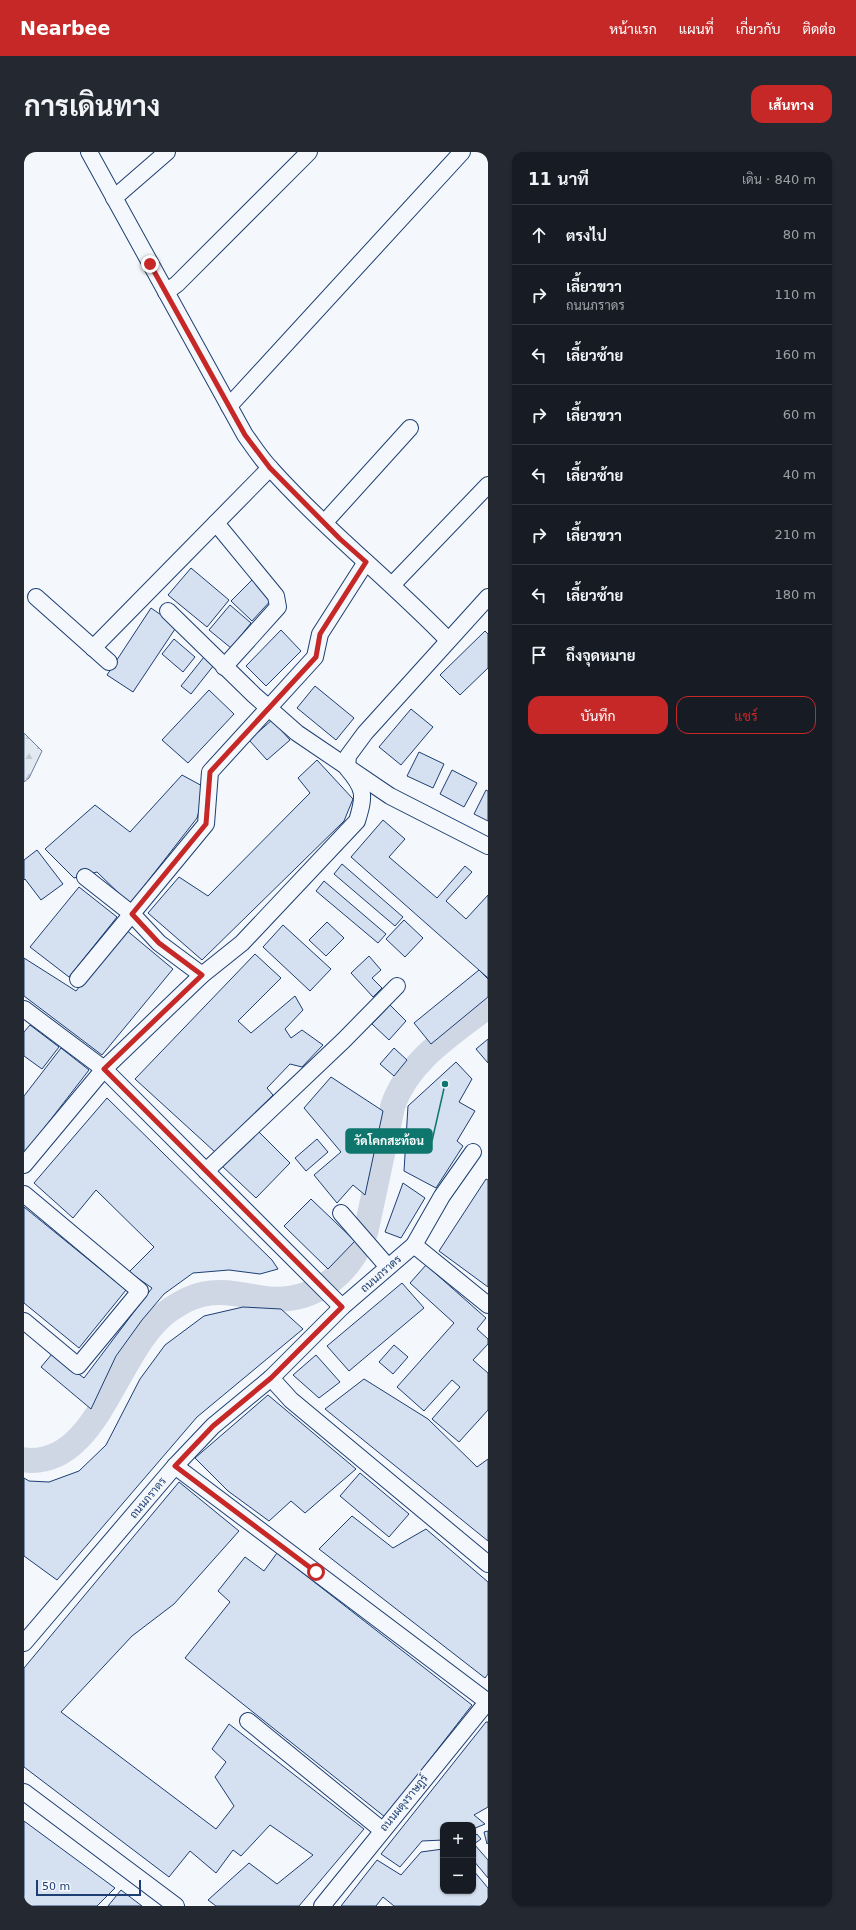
<!DOCTYPE html>
<html lang="th">
<meta charset="utf-8">
<style>
:root{--surface:#171b24;--page:#242831;--text:#f1f3f6;--muted:#9ea1a6;--line:#363941;--accent:#c62828}
body{margin:0;font-family:"DejaVu Sans",Sarabun,sans-serif;background:var(--page);color:var(--text)}
.controls{position:absolute;right:12px;bottom:12px;display:grid;overflow:hidden;border-radius:8px;box-shadow:0 1px 3px #0004}
.controls button{width:36px;height:36px;display:grid;place-items:center;padding:0;border:0;border-bottom:1px solid var(--line);background:var(--surface);color:var(--text);font:20px sans-serif}
.scale{position:absolute;left:12px;bottom:10px;width:105px;box-sizing:border-box;padding-left:4px;border:2px solid #1d3f73;border-top:0;font-size:11px;line-height:14px;white-space:nowrap;color:#1d3f73;-webkit-text-stroke:3px #f4f7fb;paint-order:stroke}
.stop{position:absolute;width:12px;height:12px;margin:-9px;border:3px solid #c62828;border-radius:50%;background:#fff}
.stop.end{background:#c62828;border-color:#fff;box-shadow:0 1px 4px #0008}
.list{margin:0;padding:0;list-style:none}
h2{display:flex;justify-content:space-between;align-items:center;height:52px;margin:0;padding:0 16px;font-size:17px}
h2 small{font-size:13px;font-weight:400;color:var(--muted)}
.list li{display:grid;grid-template-columns:26px 1fr auto;gap:12px;align-items:center;box-sizing:border-box;height:60px;padding:0 16px;border-top:1px solid var(--line)}
.list b{display:block;font-size:15px;white-space:nowrap}
.list p{margin:0;font-size:13px;white-space:nowrap;color:var(--muted)}
.list em{font-size:13px;font-style:normal;color:var(--muted)}
.actions{display:flex;gap:8px;padding:12px 16px}
.actions a{flex:1;padding:9px 0;border:1px solid var(--accent);border-radius:12px;text-align:center;font-size:14px;color:var(--accent)}
.actions .main{background:var(--accent);color:#fff}
.icon{flex:none;width:22px;height:22px;fill:none;stroke:currentColor;stroke-width:2;stroke-linecap:round;stroke-linejoin:round}
.map{position:relative;flex:none;width:464px;height:1754px;overflow:hidden;border-radius:12px}
header{display:flex;align-items:center;gap:24px;box-sizing:border-box;height:56px;padding:0 20px;background:var(--accent);color:#fff}
header strong{font-size:19px}
nav{display:flex;gap:22px;margin-inline-start:auto;font-size:14px}
.intro{display:flex;align-items:center;justify-content:space-between;box-sizing:border-box;height:96px;padding:0 24px}
h1{margin:0;font-size:28px}
.button{padding:10px 18px;border-radius:12px;background:var(--accent);color:#fff;font-size:14px;font-weight:700}
main{display:flex;gap:24px;padding:0 24px}
aside{flex:1;background:var(--surface);border-radius:12px;box-shadow:0 1px 3px #0004}
.map>svg:first-child{display:block}
.forest{fill:url(#forest-firs);stroke:#687fa3}
.lines{fill:none;stroke-linecap:round;stroke-linejoin:round}
.river{stroke:#cfd7e4;stroke-width:25}
.building{fill:#d5e0f0;stroke:#1d3f73}
.minor-casing{stroke:#1d3f73;stroke-width:18}
.minor{stroke:#f4f7fb;stroke-width:16}
.route{stroke:#c62828;stroke-width:5}
.labels{text-anchor:middle;dominant-baseline:central;stroke-width:3;stroke-linejoin:round;paint-order:stroke}
.street-label{font-size:11px;fill:#1d3f73;stroke:#f4f7fb}
.leader{fill:none;stroke:#0f766e;stroke-width:1.5}
.callout-dot{fill:#0f766e;stroke:#f4f7fb;stroke-width:1.5}
.callout{fill:#0f766e;stroke:#0f766e;stroke-width:1.5}
.callout-label{font-size:12px;text-anchor:middle;font-weight:bold;fill:#fff}
</style>
<header>
<strong>Nearbee</strong>
<nav><a>หน้าแรก</a><a>แผนที่</a><a>เกี่ยวกับ</a><a>ติดต่อ</a></nav>
</header>
<div class="intro"><h1>การเดินทาง</h1><a class="button">เส้นทาง</a></div>
<main>
<div class="map">
<svg width="464" height="1754" viewBox="0 0 464 1754">
<defs>
<pattern id="forest-firs" width="22" height="20" patternUnits="userSpaceOnUse"><rect width="22" height="20" fill="#e3e9f0"/><path d="M5 1l3.5 6h-7zM16 11l3.5 6h-7z" fill="#c2c9d1"/></pattern>
</defs>
<rect width="100%" height="100%" fill="#f4f7fb"/>
<polygon class="forest" points="0,581 18,599 5,626 0,630"/>
<g class="lines">
<path class="river" d="M0,1308c76,9 92,-115 147,-151 9,-6 22,-13 33,-15 21,-5 45,3 66,5 46,3 81,-26 96,-68l27,-126c16,-45 59,-71 95,-99"/>
</g>
<g class="building">
<polygon points="167,416 205,448 183,475 144,443"/>
<polygon points="229,427 249,446 228,469 207,449"/>
<polygon points="206,453 227,471 207,496 185,478"/>
<polygon points="127,456 153,474 109,540 83,523"/>
<polygon points="257,478 277,499 242,534 222,514"/>
<polygon points="461,479 464,482 464,516 436,543 416,523"/>
<polygon points="150,487 171,505 159,520 138,502"/>
<polygon points="180,505 190,513 167,542 157,534"/>
<polygon points="291,534 330,566 312,588 273,556"/>
<polygon points="185,538 210,562 164,611 138,588"/>
<polygon points="387,557 409,575 377,613 355,595"/>
<polygon points="248,568 266,588 243,608 225,588"/>
<polygon points="395,600 420,612 409,636 383,624"/>
<polygon points="293,608 329,647 320,669 178,808 124,761 155,725 184,744 286,641 274,626"/>
<polygon points="428,618 453,631 440,655 416,642"/>
<polygon points="158,623 182,636 173,666 106,752 73,720 50,726 21,697 71,653 106,680"/>
<polygon points="462,638 464,639 464,669 450,662"/>
<polygon points="359,668 381,687 365,705 413,746 441,714 448,720 422,749 442,767 464,743 464,826 327,705"/>
<polygon points="13,698 39,732 17,748 1,727 0,728 0,708"/>
<polygon points="318,712 379,765 371,774 310,722"/>
<polygon points="300,729 362,782 354,791 292,739"/>
<polygon points="55,735 93,765 45,825 6,795"/>
<polygon points="380,768 399,786 381,805 362,787"/>
<polygon points="303,770 320,786 302,804 285,788"/>
<polygon points="259,773 307,817 286,839 239,795"/>
<polygon points="101,777 149,817 78,903 0,844 0,806 52,839"/>
<polygon points="231,802 257,826 214,869 227,881 271,844 279,858 261,877 267,886 278,878 299,893 278,915 266,912 243,936 249,943 191,1000 111,927"/>
<polygon points="345,804 357,818 348,826 358,836 349,845 327,821"/>
<polygon points="455,818 464,827 464,845 407,892 390,871"/>
<polygon points="366,853 382,869 365,888 348,872"/>
<polygon points="6,873 35,895 18,917 0,904 0,880"/>
<polygon points="464,887 464,911 452,897"/>
<polygon points="37,896 65,918 0,1002 0,944"/>
<polygon points="370,896 383,908 370,924 356,912"/>
<polygon points="432,910 448,927 435,950 451,959 433,989 439,994 412,1036 380,1019 384,954"/>
<polygon points="307,925 359,959 341,1043 329,1033 313,1051 290,1023 317,1000 280,956"/>
<polygon points="83,946 248,1108 254,1117 236,1122 205,1118 169,1121 140,1142 118,1168 92,1204 67,1257 17,1215 28,1202 60,1226 128,1136 105,1120 130,1095 72,1038 49,1066 10,1031"/>
<polygon points="233,978 266,1011 232,1046 198,1014"/>
<polygon points="293,987 304,1000 282,1019 271,1006"/>
<polygon points="462,1027 464,1028 464,1135 415,1099"/>
<polygon points="379,1031 401,1046 377,1086 361,1080"/>
<polygon points="287,1047 331,1089 304,1117 260,1074"/>
<polygon points="0,1055 102,1138 55,1196 0,1151"/>
<polygon points="402,1113 462,1166 453,1177 464,1187 464,1192 449,1208 464,1221 464,1258 435,1290 408,1267 436,1235 428,1228 400,1259 373,1235 430,1171 386,1131"/>
<polygon points="378,1131 400,1156 325,1219 303,1194"/>
<polygon points="219,1155 257,1157 279,1177 173,1265 33,1428 0,1404 0,1326 5,1329 25,1330 55,1319 82,1293 116,1227 141,1193 180,1164"/>
<polygon points="370,1193 384,1205 369,1222 355,1210"/>
<polygon points="292,1203 316,1230 295,1246 269,1223"/>
<polygon points="340,1227 404,1267 453,1315 464,1307 464,1389 301,1257"/>
<polygon points="244,1243 332,1317 281,1361 267,1349 245,1369 204,1339 171,1306"/>
<polygon points="336,1321 385,1362 365,1385 316,1344"/>
<polygon points="155,1330 215,1379 150,1452 108,1484 37,1560 192,1677 210,1654 191,1625 202,1610 188,1597 205,1572 340,1677 275,1754 192,1754 184,1748 225,1711 253,1732 289,1703 246,1673 217,1704 209,1698 192,1721 166,1699 145,1725 0,1615 0,1516"/>
<polygon points="328,1364 369,1396 402,1377 464,1430 464,1522 461,1526 295,1397"/>
<polygon points="253,1401 448,1553 361,1665 161,1506 206,1450 194,1439 221,1405 240,1419"/>
<polygon points="462,1570 464,1570 464,1655 450,1663 461,1672 449,1677 449,1673 419,1673 419,1688 398,1689 376,1715 357,1702"/>
<polygon points="0,1669 91,1736 73,1754 0,1754"/>
<polygon points="464,1679 464,1691 463,1692 460,1680"/>
<polygon points="453,1682 457,1687 450,1692 464,1708 464,1726 449,1708 449,1685"/>
<polygon points="419,1697 419,1739 449,1739 449,1718 464,1736 464,1754 370,1754 359,1745 352,1754 317,1754 353,1708 377,1723 397,1700"/>
<polygon points="97,1738 118,1754 84,1754"/>
</g>
<g class="lines">
<g class="minor-casing">
<g id="minor">
<path d="M65,0l156,283c8,11 16,24 26,34 55,61 120,112 177,171"/>
<polyline points="90,46 143,0"/>
<polyline points="142,140 153,132 285,0"/>
<polyline points="205,254 438,0"/>
<polyline points="301,370 386,276"/>
<polyline points="192,371 252,444 254,455 200,515"/>
<polyline points="368,433 464,333"/>
<polyline points="12,445 85,510"/>
<polyline points="144,459 230,543 273,581 366,644 464,694"/>
<polyline points="69,496 246,316"/>
<polyline points="61,725 108,762 135,791 178,823"/>
<polyline points="54,827 182,672 186,620 291,505 296,482 342,410"/>
<polyline points="0,857 80,917 318,1155"/>
<path d="M0,1013l80,-96 98,-94 40,-32 115,-122c8,-26 8,-32 -10,-53l1,-12 17,-23 123,-136"/>
<polyline points="182,1019 320,888 373,834"/>
<polyline points="0,1042 116,1139 54,1214 0,1169"/>
<polyline points="317,1061 364,1115"/>
<polyline points="390,1093 464,1153"/>
<polyline points="247,1226 267,1248 464,1412"/>
<polyline points="151,1314 464,1550"/>
<polyline points="0,1491 151,1314 189,1274 247,1226 318,1155 390,1093 418,1044 449,1000"/>
<polyline points="224,1569 358,1678"/>
<polyline points="0,1640 152,1754"/>
<polyline points="298,1754 464,1549"/>
</g>
</g>
<use href="#minor" class="minor"/>
</g>
<g class="lines">
<polyline class="route" points="126,112 221,283 246,316 316,387 342,410 296,482 292,505 186,620 182,672 108,762 135,791 178,823 80,917 318,1155 247,1226 189,1274 151,1314 292,1420"/>
</g>
<g class="labels">
<g class="street-label">
<text transform="translate(357 1122) rotate(-41)">ถนนภราดร</text>
<text transform="translate(124 1346) rotate(-50)">ถนนภราดร</text>
<text transform="translate(380 1651) rotate(-51)">ถนนผดุงราษฎร์</text>
</g>
</g>
<path class="leader" d="M421 932L408 989"/>
<circle class="callout-dot" cx="421" cy="932" r="4"/>
<rect class="callout" x="322" y="977" width="86" height="24" rx="4"/>
<g class="callout-label">
<text x="365" y="993">วัดโคกสะท้อน</text>
</g>
</svg>
<div class="controls">
<button>+</button>
<button>−</button>
</div>
<div class="scale">50 m</div>
<div class="stop" style="left:292px;top:1420px"></div>
<div class="stop end" style="left:126px;top:112px"></div>
</div>
<aside>
<h2>11 นาที<small>เดิน · 840 m</small></h2>
<ul class="list">
<li><svg class="icon" aria-label="ahead" viewBox="0 0 24 24"><path d="M12 20V5M6 11l6-6 6 6"/></svg><div><b>ตรงไป</b></div><em>80 m</em></li>
<li><svg class="icon" aria-label="right" viewBox="0 0 24 24"><path d="M7 20v-9h11M14 6l5 5-5 5"/></svg><div><b>เลี้ยวขวา</b><p>ถนนภราดร</p></div><em>110 m</em></li>
<li><svg class="icon" aria-label="left" viewBox="0 0 24 24"><path d="M17 20v-9H6M10 6l-5 5 5 5"/></svg><div><b>เลี้ยวซ้าย</b></div><em>160 m</em></li>
<li><svg class="icon" aria-label="right" viewBox="0 0 24 24"><path d="M7 20v-9h11M14 6l5 5-5 5"/></svg><div><b>เลี้ยวขวา</b></div><em>60 m</em></li>
<li><svg class="icon" aria-label="left" viewBox="0 0 24 24"><path d="M17 20v-9H6M10 6l-5 5 5 5"/></svg><div><b>เลี้ยวซ้าย</b></div><em>40 m</em></li>
<li><svg class="icon" aria-label="right" viewBox="0 0 24 24"><path d="M7 20v-9h11M14 6l5 5-5 5"/></svg><div><b>เลี้ยวขวา</b></div><em>210 m</em></li>
<li><svg class="icon" aria-label="left" viewBox="0 0 24 24"><path d="M17 20v-9H6M10 6l-5 5 5 5"/></svg><div><b>เลี้ยวซ้าย</b></div><em>180 m</em></li>
<li><svg class="icon" aria-label="arrive" viewBox="0 0 24 24"><path d="M6 21V4h12l-3 4 3 4H6"/></svg><div><b>ถึงจุดหมาย</b></div></li>
</ul>
<div class="actions"><a class="main">บันทึก</a><a>แชร์</a></div>
</aside>
</main>
